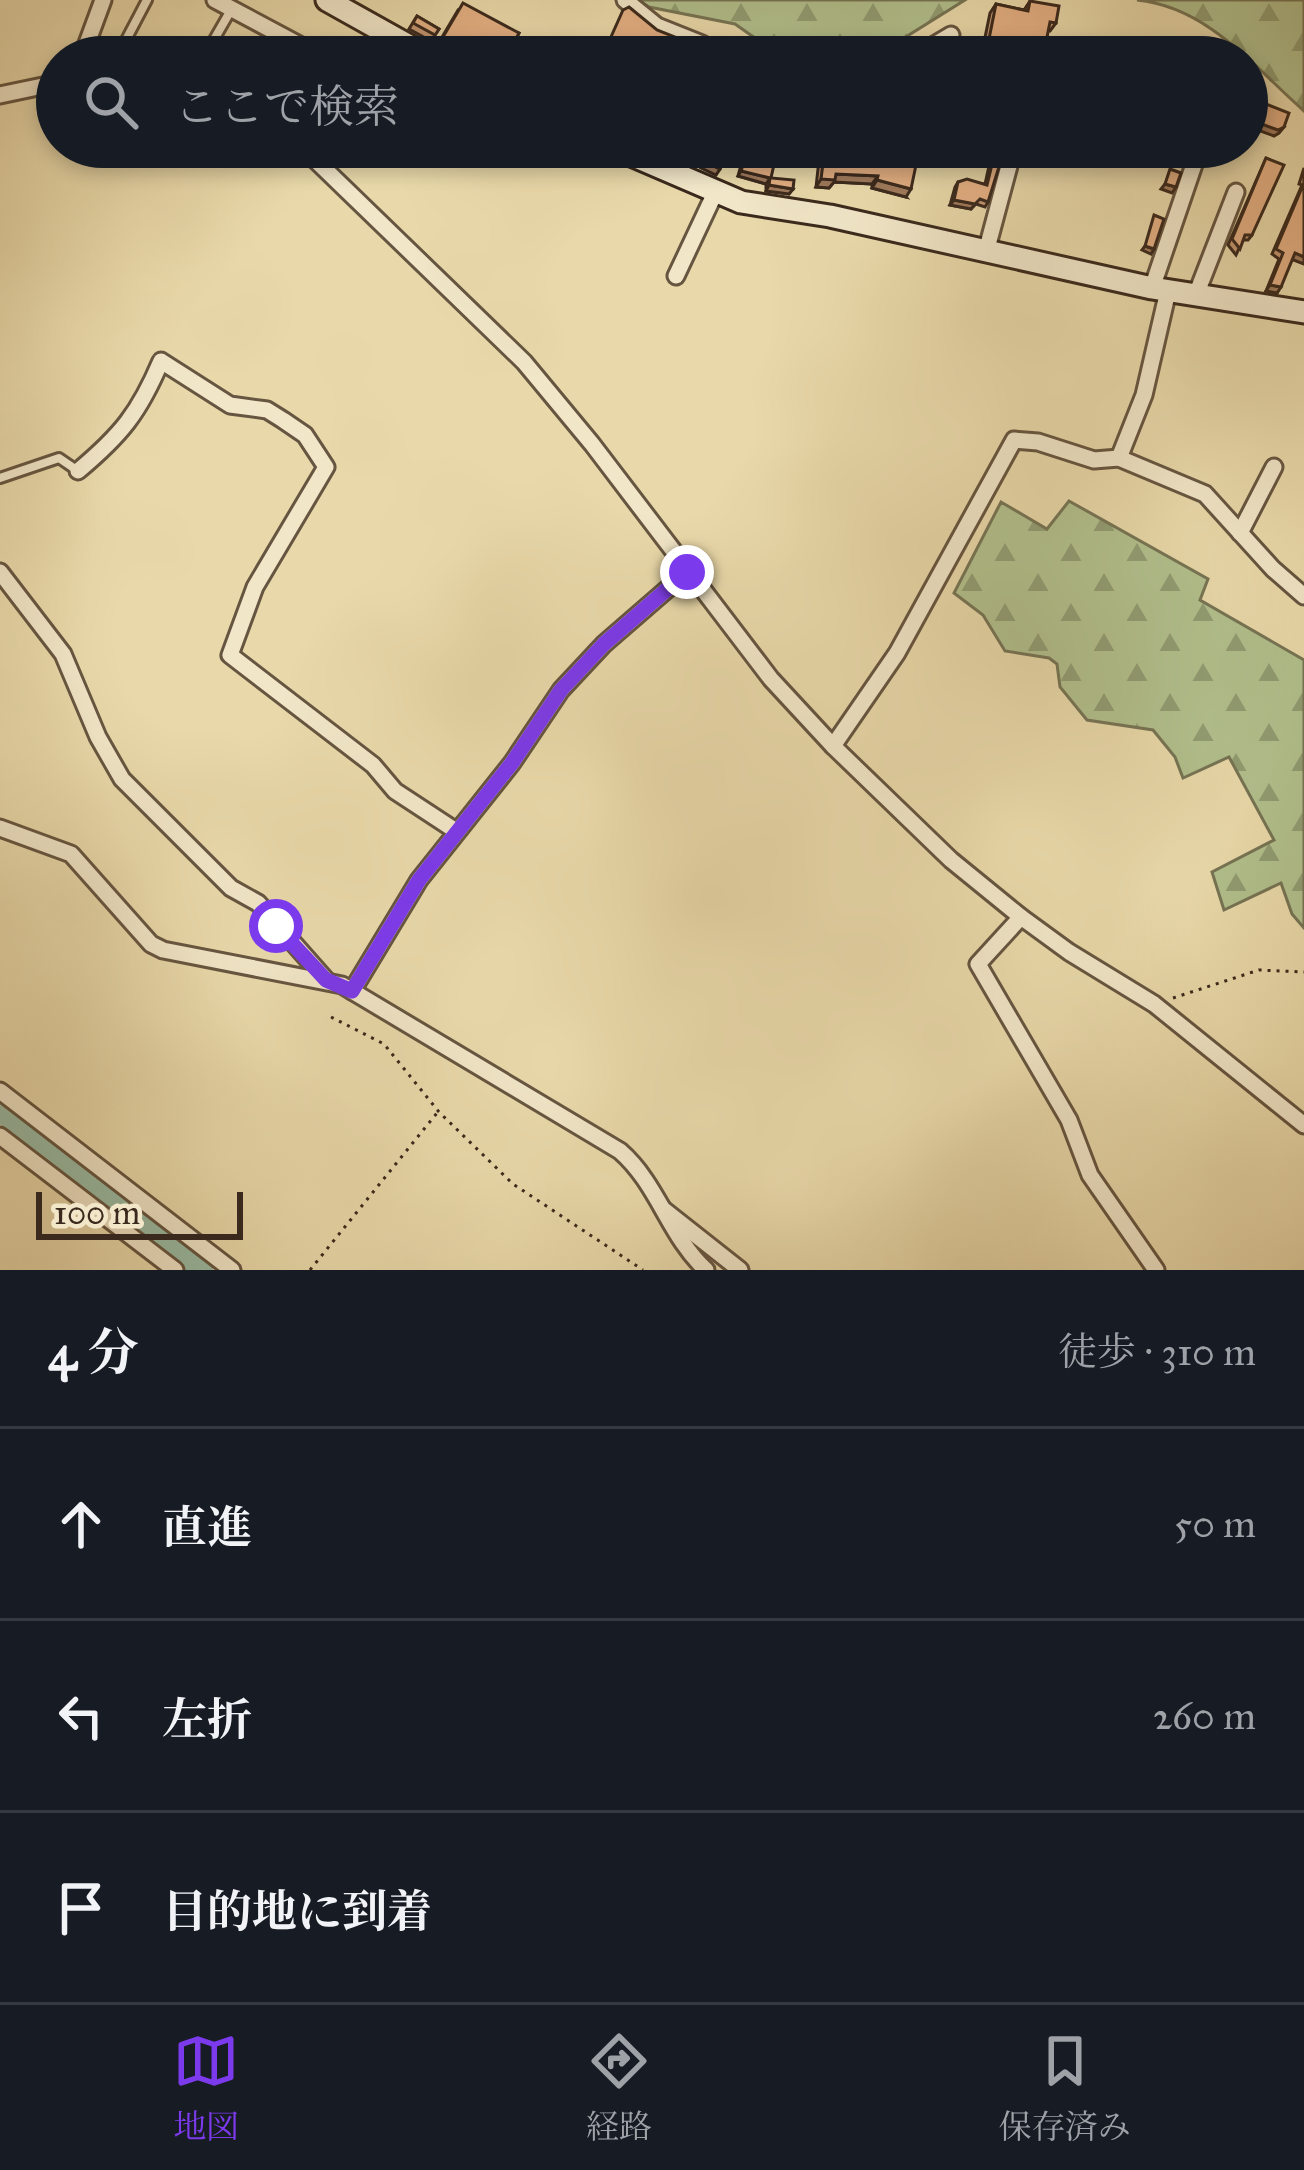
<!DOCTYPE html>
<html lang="ja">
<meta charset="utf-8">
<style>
:root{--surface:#171b24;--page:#242831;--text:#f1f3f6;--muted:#9ea1a6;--line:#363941;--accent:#7c3aed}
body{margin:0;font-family:"IM FELL Great Primer","Noto Serif JP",serif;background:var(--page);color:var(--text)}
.scale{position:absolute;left:36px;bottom:30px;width:207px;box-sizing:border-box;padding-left:12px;border:6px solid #3a291c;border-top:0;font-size:33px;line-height:42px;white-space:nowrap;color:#3a291c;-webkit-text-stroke:9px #f1e6c8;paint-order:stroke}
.stop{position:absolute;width:36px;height:36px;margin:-27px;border:9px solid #7c3aed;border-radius:50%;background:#fff}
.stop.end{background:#7c3aed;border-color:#fff;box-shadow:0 3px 12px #0008}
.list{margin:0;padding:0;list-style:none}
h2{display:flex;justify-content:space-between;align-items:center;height:156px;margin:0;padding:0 48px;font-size:51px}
h2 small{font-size:39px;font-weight:400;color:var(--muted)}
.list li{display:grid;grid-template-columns:78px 1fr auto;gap:36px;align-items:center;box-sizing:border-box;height:192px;padding:0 48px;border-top:3px solid var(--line)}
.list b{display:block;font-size:45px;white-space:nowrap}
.list em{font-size:39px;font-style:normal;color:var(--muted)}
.icon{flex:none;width:66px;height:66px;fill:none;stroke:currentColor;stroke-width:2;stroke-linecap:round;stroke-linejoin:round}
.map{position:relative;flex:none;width:1304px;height:1270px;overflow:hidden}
.search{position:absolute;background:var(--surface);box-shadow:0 6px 18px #0003;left:36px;right:36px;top:36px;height:132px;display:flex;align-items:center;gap:30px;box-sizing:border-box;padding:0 42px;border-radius:66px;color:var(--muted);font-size:45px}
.sheet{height:732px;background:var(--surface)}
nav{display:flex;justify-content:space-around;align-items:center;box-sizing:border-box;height:168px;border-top:3px solid var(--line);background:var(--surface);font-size:33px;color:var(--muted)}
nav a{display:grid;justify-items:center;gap:6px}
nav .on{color:var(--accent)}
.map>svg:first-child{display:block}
.forest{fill:url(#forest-firs);stroke:#767454;stroke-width:3}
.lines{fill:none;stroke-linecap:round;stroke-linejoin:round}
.river{stroke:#99bba4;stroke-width:24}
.service-casing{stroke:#665540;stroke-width:14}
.minor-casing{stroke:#665540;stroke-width:21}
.secondary-casing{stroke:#3a291c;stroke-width:27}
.path{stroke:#3a291c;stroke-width:3;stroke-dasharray:3 6;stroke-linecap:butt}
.service{stroke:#f1e6c8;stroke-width:8}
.minor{stroke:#f1e6c8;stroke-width:15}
.secondary{stroke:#f1e6c8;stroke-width:21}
.wall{fill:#c39671;stroke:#3a291c;stroke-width:3}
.shaded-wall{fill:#9f7a5c;stroke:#3a291c;stroke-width:3}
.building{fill:#e3af83;stroke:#3a291c;stroke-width:3}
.route{stroke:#7c3aed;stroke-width:15}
</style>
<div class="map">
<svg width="1304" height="1270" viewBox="0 0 1304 1270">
<defs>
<pattern id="forest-firs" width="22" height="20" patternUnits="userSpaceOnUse" patternTransform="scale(3)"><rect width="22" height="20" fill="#b1c08d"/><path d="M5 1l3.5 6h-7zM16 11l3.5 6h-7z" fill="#919c72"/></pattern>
</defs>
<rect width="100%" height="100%" fill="#e9d9aa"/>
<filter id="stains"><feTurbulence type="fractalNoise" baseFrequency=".00167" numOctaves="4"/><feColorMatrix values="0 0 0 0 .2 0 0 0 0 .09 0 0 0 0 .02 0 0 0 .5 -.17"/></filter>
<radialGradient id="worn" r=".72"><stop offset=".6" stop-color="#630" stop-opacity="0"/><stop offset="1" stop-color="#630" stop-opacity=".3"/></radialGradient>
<g class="forest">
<polygon points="638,0 965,0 904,38 819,54 775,52 735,24 649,7"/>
<path d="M1137,0h167v111c-50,-44 -96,-104 -167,-111z"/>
<polygon points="1069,501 1208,579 1200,600 1304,660 1304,928 1292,914 1281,883 1224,910 1212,872 1274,840 1229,757 1183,778 1175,757 1153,730 1087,720 1060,687 1057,664 1049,658 1005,651 983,615 954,593 1001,502 1047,529"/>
</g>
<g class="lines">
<polyline class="river" points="0,1109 201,1270"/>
<g class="service-casing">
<g id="service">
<polyline points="117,57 147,0"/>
<polyline points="204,57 231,10"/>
<polyline points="0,478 59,458 78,471"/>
</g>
</g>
<g class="minor-casing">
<g id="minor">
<polyline points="215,0 322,57"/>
<polyline points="625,0 657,26 702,44 721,57"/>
<polyline points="82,57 103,0"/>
<polyline points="914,57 951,35"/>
<polyline points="0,95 57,83"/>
<polyline points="302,147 524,362 592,444 771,679 833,746 951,860 1021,917 1069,952 1154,1004 1304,1125"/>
<polyline points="986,252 1009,166"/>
<polyline points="676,276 715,193"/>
<polyline points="1152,288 1200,147"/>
<polyline points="1196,295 1236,192"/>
<polyline points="1119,458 1144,395 1168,291"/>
<path d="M78,471c43,-36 61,-58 83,-110l69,44 37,5 16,10 22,15 21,32 -71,120 -25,68 143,110 22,26 61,40"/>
<polyline points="1240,533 1274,467"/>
<polyline points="0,572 63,654 98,737 122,779 231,888 258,903 326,980"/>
<polyline points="833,746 897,653 1014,440 1038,442 1094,460 1119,458 1205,494 1273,569 1304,596"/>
<path d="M0,828l71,26 80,90 12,6 179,35 278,166c38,33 49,85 86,119"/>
<polyline points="1021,917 978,964 1069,1120 1090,1175 1156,1270"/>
<polyline points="352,991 419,880 512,763 561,690 604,644 687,572"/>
<polyline points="0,1091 232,1270"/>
<polyline points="0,1136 175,1270"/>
<polyline points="664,1210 740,1270"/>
</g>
</g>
<g class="secondary-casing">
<g id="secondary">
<polyline points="327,0 429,57"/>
<polyline points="613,147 741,202 830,216 1152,288 1304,312"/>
</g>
</g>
<g class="path">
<polyline points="1173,998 1259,970 1304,972"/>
<polyline points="331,1017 384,1044 439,1112 513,1184 643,1270"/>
<polyline points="310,1270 437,1113"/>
</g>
<use href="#service" class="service"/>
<use href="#minor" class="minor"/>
<use href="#secondary" class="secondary"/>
</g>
<g class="wall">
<polygon points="1030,1 1056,23 1050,31 1048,31 1043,57 1026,57 1026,56 983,47 990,13 996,4 1024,10"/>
<polygon points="458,10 519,33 506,57 461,57 438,44"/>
<polygon points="417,16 439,29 431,41 409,29"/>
<polygon points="746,147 760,147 758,155 771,178 793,189 789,194 766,191 766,184 738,176"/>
<polygon points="870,147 870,157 906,197 872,188 872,184 834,182 829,188 816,187 820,151 792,148"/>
<polygon points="968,147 999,147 988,202 985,207 976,204 971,209 950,205 955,187 958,182 985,184 991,157 967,152"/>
<polygon points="1266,158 1252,235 1248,240 1243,240 1236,255 1228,245"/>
<polygon points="1304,168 1304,264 1292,259 1277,293 1266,291 1279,259 1272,254 1302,185 1299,184"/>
</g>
<g class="shaded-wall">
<polygon points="989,39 1032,47 1026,56 983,47"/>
<polygon points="1259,123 1284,127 1279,133 1274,136 1255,129"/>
<polygon points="793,147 823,147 820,151"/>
<polygon points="970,147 981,147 998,150 991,157 967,152"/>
<polygon points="705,162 720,169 716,175 701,168"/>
<polygon points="741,171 770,178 766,184 738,176"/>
<polygon points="836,174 878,176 872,184 834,182 829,188 816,187 821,179"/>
<polygon points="877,180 911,189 906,197 872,188"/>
<polygon points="1165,184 1176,187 1172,193 1161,189"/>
<polygon points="769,185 793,189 789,194 766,191"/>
<polygon points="954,200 975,204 971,209 950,205"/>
<polygon points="1145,246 1154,249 1151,254 1142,250"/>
<polygon points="1295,253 1304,257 1304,264 1291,259"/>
<polygon points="1270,285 1281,287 1277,293 1266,291"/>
</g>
<g class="building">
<polygon points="1030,1 1059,6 1056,23 1050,22 1043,57 1030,57 1032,47 989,39 996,4 1028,11"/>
<polygon points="463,3 519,33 508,54 498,49 494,57 478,57 443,37"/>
<polygon points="629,7 657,30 695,45 690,57 654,57 646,54 645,57 602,57 623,10"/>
<polygon points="417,16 439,29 435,35 413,23"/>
<polygon points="1266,104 1289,113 1284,127 1278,130 1259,123"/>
<polygon points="749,147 760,147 758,155 775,160 771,178 794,180 793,189 769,185 770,178 741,171"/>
<polygon points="825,147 870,147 870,157 916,165 911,189 877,180 878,176 836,174 835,180 821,179"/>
<polygon points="710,148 726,154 720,169 705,162"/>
<polygon points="995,152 1003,154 988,202 980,199 975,204 954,200 958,182 967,179 987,185"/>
<polygon points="1266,158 1284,165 1252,235 1245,235 1240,249 1232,239"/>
<polygon points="1170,169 1181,173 1176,187 1165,184"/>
<polygon points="1304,183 1304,257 1295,253 1281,287 1270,285 1283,253 1276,249"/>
<polygon points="1154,215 1164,219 1154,249 1145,246"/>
</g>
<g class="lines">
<polyline class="route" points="276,926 326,980 352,991 419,880 512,763 561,690 604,644 687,572"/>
</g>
<rect width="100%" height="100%" filter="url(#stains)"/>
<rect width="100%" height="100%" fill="url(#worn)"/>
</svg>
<div class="scale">100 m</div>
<div class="stop" style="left:276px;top:926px"></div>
<div class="stop end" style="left:687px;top:572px"></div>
<div class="search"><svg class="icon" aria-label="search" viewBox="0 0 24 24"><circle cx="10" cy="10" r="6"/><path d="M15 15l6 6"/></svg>ここで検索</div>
</div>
<section class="sheet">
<h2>4 分<small>徒歩 · 310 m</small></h2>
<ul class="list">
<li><svg class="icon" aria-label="ahead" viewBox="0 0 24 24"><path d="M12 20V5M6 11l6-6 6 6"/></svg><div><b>直進</b></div><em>50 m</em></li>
<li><svg class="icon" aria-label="left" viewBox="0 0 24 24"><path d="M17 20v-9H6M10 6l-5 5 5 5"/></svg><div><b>左折</b></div><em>260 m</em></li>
<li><svg class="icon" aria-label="arrive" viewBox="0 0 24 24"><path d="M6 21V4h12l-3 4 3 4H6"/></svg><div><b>目的地に到着</b></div></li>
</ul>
</section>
<nav>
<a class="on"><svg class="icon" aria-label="map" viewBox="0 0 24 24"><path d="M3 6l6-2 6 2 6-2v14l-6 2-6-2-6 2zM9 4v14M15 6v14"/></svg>地図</a>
<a><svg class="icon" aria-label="directions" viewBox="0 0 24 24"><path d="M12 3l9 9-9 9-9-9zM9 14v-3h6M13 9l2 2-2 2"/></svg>経路</a>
<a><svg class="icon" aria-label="saved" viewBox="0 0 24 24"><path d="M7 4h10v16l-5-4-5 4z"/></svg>保存済み</a>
</nav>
